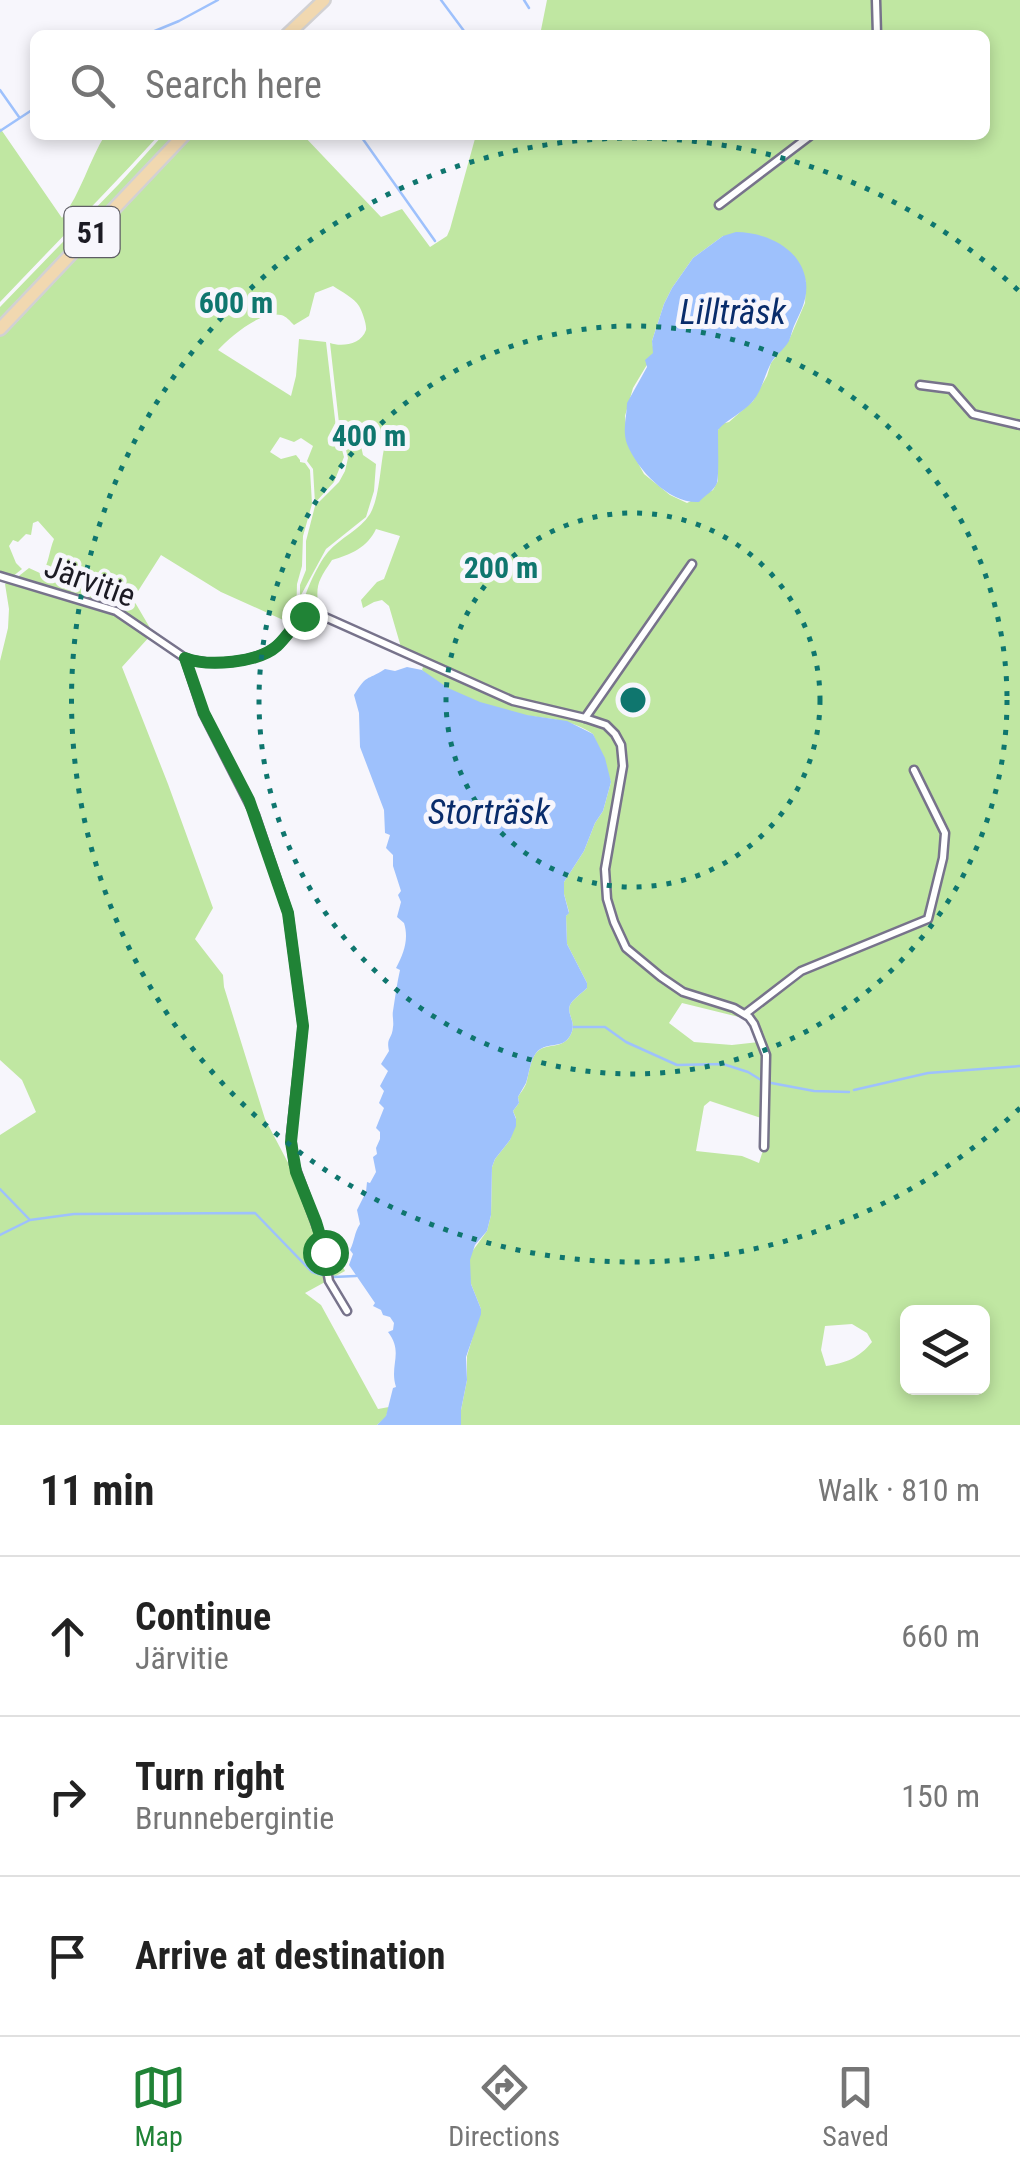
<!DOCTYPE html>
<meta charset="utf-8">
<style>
:root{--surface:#fff;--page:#f2f2f2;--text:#222;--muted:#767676;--line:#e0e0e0;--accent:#208336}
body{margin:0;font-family:"Roboto Condensed",sans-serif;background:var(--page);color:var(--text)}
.controls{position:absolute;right:30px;bottom:30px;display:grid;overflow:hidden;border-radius:15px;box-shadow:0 5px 15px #0003}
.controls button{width:90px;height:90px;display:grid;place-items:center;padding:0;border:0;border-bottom:2px solid var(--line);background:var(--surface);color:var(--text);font:50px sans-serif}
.stop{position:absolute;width:30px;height:30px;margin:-22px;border:8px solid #208336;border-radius:50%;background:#fff}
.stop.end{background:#208336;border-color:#fff;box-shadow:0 2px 10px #0008}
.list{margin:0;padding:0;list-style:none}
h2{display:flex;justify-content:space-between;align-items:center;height:130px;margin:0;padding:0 40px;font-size:42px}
h2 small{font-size:32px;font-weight:400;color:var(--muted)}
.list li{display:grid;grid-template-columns:65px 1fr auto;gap:30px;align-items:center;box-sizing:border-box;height:160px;padding:0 40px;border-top:2px solid var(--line)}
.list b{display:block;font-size:38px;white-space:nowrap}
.list p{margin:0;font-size:32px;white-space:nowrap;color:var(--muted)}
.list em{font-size:32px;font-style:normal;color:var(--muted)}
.icon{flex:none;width:55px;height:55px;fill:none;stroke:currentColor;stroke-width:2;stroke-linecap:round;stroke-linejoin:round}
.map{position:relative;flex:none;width:1020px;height:1425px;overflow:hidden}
.search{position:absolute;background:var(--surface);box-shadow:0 5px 15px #0003;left:30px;right:30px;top:30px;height:110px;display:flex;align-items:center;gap:25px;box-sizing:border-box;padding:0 35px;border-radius:15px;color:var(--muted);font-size:38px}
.sheet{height:610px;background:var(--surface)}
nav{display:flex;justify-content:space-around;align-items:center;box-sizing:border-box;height:140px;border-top:2px solid var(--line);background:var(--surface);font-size:28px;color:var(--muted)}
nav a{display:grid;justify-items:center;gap:5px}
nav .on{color:var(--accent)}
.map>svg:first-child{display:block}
.green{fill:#c0e7a2;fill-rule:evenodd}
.water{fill:#9ec1fc}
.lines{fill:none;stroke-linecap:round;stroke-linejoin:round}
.stream{stroke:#9ec1fc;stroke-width:2.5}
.street-casing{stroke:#77738b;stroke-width:11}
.primary-casing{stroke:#d2d1d3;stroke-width:16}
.street{stroke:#fff;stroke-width:6}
.primary{stroke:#f1d8b0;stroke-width:11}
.route{stroke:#208336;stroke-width:12}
.ring{fill:none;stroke:#0f766e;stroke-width:5;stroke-dasharray:5 10}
.labels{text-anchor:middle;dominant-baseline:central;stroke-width:10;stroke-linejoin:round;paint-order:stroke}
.shield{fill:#f7f6fc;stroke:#5e5d65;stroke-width:2.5}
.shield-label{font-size:30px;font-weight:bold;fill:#1c1b24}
.street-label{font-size:32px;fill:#1c1b24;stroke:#f7f6fc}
.water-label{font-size:35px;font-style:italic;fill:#092c6b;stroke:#f7f6fc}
.centre{fill:#0f766e;stroke:#f7f6fc;stroke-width:5}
.ring-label{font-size:30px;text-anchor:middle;font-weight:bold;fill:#0f766e;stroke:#f7f6fc;stroke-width:10;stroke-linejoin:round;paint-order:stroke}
</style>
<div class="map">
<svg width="1020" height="1425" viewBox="0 0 1020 1425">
<rect width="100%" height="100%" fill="#f7f6fc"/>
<g class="green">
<path d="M547,0h473v1425h-559v-15l6,-30v-24l14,-47 -10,-25 -5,-24 21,-29 4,-16 1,-48 3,-8 15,-19 6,-22 -3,-7 6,-8 -1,-6c2,-4 6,-8 8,-13 3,-10 4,-23 10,-31 9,-11 26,-3 34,-17 8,-14 -4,-21 0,-31 2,-5 13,-13 17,-17v-5l-20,-39 -1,-28 3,-4 -5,-18v-12l20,-31 11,-28 8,-12 8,-29 -18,-48c-22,-15 -44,-15 -69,-19 -32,-6 -78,-22 -102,-45l2,-6 -21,-10 -14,-48 -7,-6 -8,2 -11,6 -2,-8 16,-18 7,-3 16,-43 -24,-7c-8,18 -26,26 -44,31 -14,21 -17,25 -13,50l-19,7c1,-17 17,-52 28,-65 13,-15 31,-21 42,-38 10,-17 10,-49 15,-70l-9,-10 -17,3 4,18 13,9 -2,27 -8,26 -40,32 -26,48v-12l6,-15v-29l9,-35 24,-24 6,-11 3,-13 -9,-35 -9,-80c11,4 31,2 36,-13 1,-5 -4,-19 -7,-24 -5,-8 -17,-14 -26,-20l-18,7 -6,23 -15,9c-4,-4 -8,-9 -13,-10 -20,-5 -51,22 -63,35l73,46 5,-20 3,-37 27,3 10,86 8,29 -10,25 -19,21 -2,-34 -6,-8 6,-15 -12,-8 -7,4 -14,-5 -10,15 11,7 15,-4 4,5v2l5,1 5,7 2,34 -9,32 -1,30 -5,18 -1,36 -4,4 -71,-32 -60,-37 -28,44 20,34 -28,-21 -12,-5 -98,-28 14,-11 13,6c7,-11 7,-23 12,-35l-16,-18 -5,2 -2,12 -5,-1 -8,8 -5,-2 -4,6 7,17 6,6 -10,8 -12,-4v-239l190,-199h113l78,82 21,-8 28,38 17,-11 3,-7 26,-94h509v-100h-445zM723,236l83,45 -1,22 -16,37 -18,23 -4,13 -14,25 -24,21 -8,2 -3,6v51l-5,9 -26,13 -17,-8 -26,-21 -16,-29 -3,-29 8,-28 21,-35 -2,-12 12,-37 8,-16 21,-30zM682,1003l61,15 6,-1 10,25 -27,3 -38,-3 -25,-19zM710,1101l54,18v28l-5,16 -17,-7 -46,-5 8,-45zM908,1312h74v76h-74zM852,1324l15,9 5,9c-13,16 -26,21 -46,24l-5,-16 4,-24z"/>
<path d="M0,128l62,90c19,-25 27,-57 43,-83h54c-52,57 -106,111 -159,167z"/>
<polygon points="163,135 175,135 0,321 0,307 119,184"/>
<polygon points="9,581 109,609 150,636 122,667 168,784 213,908 195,939 223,975 224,987 265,1119 345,1271 305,1293 321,1305 378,1409 389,1407 386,1417 377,1425 0,1425 0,1135 36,1112 22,1080 0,1060 0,661 8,628 9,609 5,584"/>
</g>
<g class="water">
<path d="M736,232c29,0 66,16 70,50 2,17 -5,29 -12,44 -1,2 -4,13 -5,15 -5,9 -15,15 -19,24 -6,12 -8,25 -17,36 -10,12 -26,18 -35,29 0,8 1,48 -1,53 -3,8 -12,12 -18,19 -29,2 -61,-31 -72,-58 -5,-14 0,-28 0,-41l20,-36 -2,-7 8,-7 -1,-12 12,-37 8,-16 21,-30 30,-22z"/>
<path d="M407,667l15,3 26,18 32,14 47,13 40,6 26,13 12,24 6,24 -8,29 -8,12 -11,28 -20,31v12l5,19 -3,3 1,28 20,39v5c-4,4 -15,12 -17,17 -4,10 8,17 0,31 -8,14 -25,5 -34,17 -6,8 -7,21 -10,30 -1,2 -7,12 -8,14l1,6 -6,8 3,8v7l-6,14 -15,19 -3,8 -1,48 -4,16 -12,14 -5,15 1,24 10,25v5l-15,43 1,23 -6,30v15h-84l9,-9 7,-28 3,-1c-7,-22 8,-34 -8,-55l5,-2 1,-7 -4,-6 -7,-2 -2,-5 -8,-4 2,-3 -26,-38 4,-11 -3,-4c5,-10 4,-17 10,-26l-3,-14 9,-18 1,-10 3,1 6,-11 -3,-15 4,-3 -1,-6 4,-9v-7l-4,-4 8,-20 -5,-5 5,-12 -4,-5 8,-15 -7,-7 8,-13c-3,-14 3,-11 4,-24 1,-5 -1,-11 0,-16 2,-13 4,-28 7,-41l-4,-2c8,-15 13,-29 8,-45l-7,-6 4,-15 -3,-7 3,-4 -8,-25v-11l-7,-7 4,-13 -5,-2 -1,-23 -24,-63 -1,-34 -5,-18c14,-22 11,-13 31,-26l10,2z"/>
</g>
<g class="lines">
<g class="stream">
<polyline points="441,0 467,35"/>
<polyline points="524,0 529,8"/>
<polyline points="145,35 179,21 218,0"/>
<polyline points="296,35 305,25"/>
<polyline points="0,90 19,117"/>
<polyline points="0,131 35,108"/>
<polyline points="360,135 435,241"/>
<polyline points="574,1027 605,1027 626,1042 677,1065 723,1064 748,1072 761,1080"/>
<polyline points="766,1082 814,1091 849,1092"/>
<polyline points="854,1090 928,1073 1020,1066"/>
<polyline points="0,1189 29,1219"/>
<polyline points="0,1235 30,1220 74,1214 255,1213 312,1272 322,1275"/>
<polyline points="333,1277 356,1276"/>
</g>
<g class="street-casing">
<g id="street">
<polyline points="876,0 877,35"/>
<polyline points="719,205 811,135"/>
<polyline points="920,385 951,389 973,414 1020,425"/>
<polyline points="0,576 116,611 185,658 203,713 255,815 288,913 303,1026 291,1136 294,1164 321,1238 329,1281 347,1311"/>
<path d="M185,658c24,9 75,5 94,-14 13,-13 19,-27 37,-31l197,88 72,17 21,7 9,9 6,11 2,21 -18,103 2,30 7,23 12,26 35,29 22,15 51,16 15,9 5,7 12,31 -2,92"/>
<polyline points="585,718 692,564"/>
<polyline points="745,1014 801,971 928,919 943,858 945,833 914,770"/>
</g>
</g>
<g class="primary-casing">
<g id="primary">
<polyline points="287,35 324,0"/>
<polyline points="0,329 184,135"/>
</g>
</g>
<use href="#street" class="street"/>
<use href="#primary" class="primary"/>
</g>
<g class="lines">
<path class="route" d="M304,616c-11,9 -17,21 -27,30 -19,17 -69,21 -92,12l19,55 45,87 39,113 15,113 -12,116 5,30 20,50 9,30"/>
</g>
<g class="ring">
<circle cx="633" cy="700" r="187"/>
<circle cx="633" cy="700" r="374"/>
<path d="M1020 1108A562 562 0 1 1 1020 292"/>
</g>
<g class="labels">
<rect class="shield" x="64.5" y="207" width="55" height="50" rx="8"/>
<g class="shield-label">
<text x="92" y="232">51</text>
</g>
<g class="street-label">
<text transform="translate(90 581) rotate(20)">Järvitie</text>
</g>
<g class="water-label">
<text x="733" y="312">Lillträsk</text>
<text x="489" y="812">Storträsk</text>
</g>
</g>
<circle cx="633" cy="700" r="15" class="centre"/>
<g class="ring-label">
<text x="236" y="313">600 m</text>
<text x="369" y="446">400 m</text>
<text x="501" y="578">200 m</text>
</g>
</svg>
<div class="controls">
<button><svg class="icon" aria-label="layers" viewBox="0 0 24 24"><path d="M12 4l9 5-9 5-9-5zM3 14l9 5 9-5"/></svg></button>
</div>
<div class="stop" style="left:325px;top:1252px"></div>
<div class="stop end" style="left:304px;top:616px"></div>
<div class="search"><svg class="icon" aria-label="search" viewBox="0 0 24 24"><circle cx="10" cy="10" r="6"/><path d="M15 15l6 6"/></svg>Search here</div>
</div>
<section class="sheet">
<h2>11 min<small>Walk · 810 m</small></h2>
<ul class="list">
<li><svg class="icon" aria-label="ahead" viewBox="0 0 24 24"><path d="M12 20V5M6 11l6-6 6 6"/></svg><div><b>Continue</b><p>Järvitie</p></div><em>660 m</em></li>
<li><svg class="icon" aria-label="right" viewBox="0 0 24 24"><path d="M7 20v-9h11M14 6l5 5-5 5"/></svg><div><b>Turn right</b><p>Brunnebergintie</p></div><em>150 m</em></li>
<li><svg class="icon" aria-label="arrive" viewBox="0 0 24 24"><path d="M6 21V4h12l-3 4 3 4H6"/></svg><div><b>Arrive at destination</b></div></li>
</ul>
</section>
<nav>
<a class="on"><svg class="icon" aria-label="map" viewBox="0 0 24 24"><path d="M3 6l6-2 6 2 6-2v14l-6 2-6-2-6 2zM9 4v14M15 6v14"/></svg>Map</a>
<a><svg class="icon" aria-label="directions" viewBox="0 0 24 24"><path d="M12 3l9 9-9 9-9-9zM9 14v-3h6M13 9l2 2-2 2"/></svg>Directions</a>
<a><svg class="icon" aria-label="saved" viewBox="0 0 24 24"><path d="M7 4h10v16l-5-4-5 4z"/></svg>Saved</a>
</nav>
